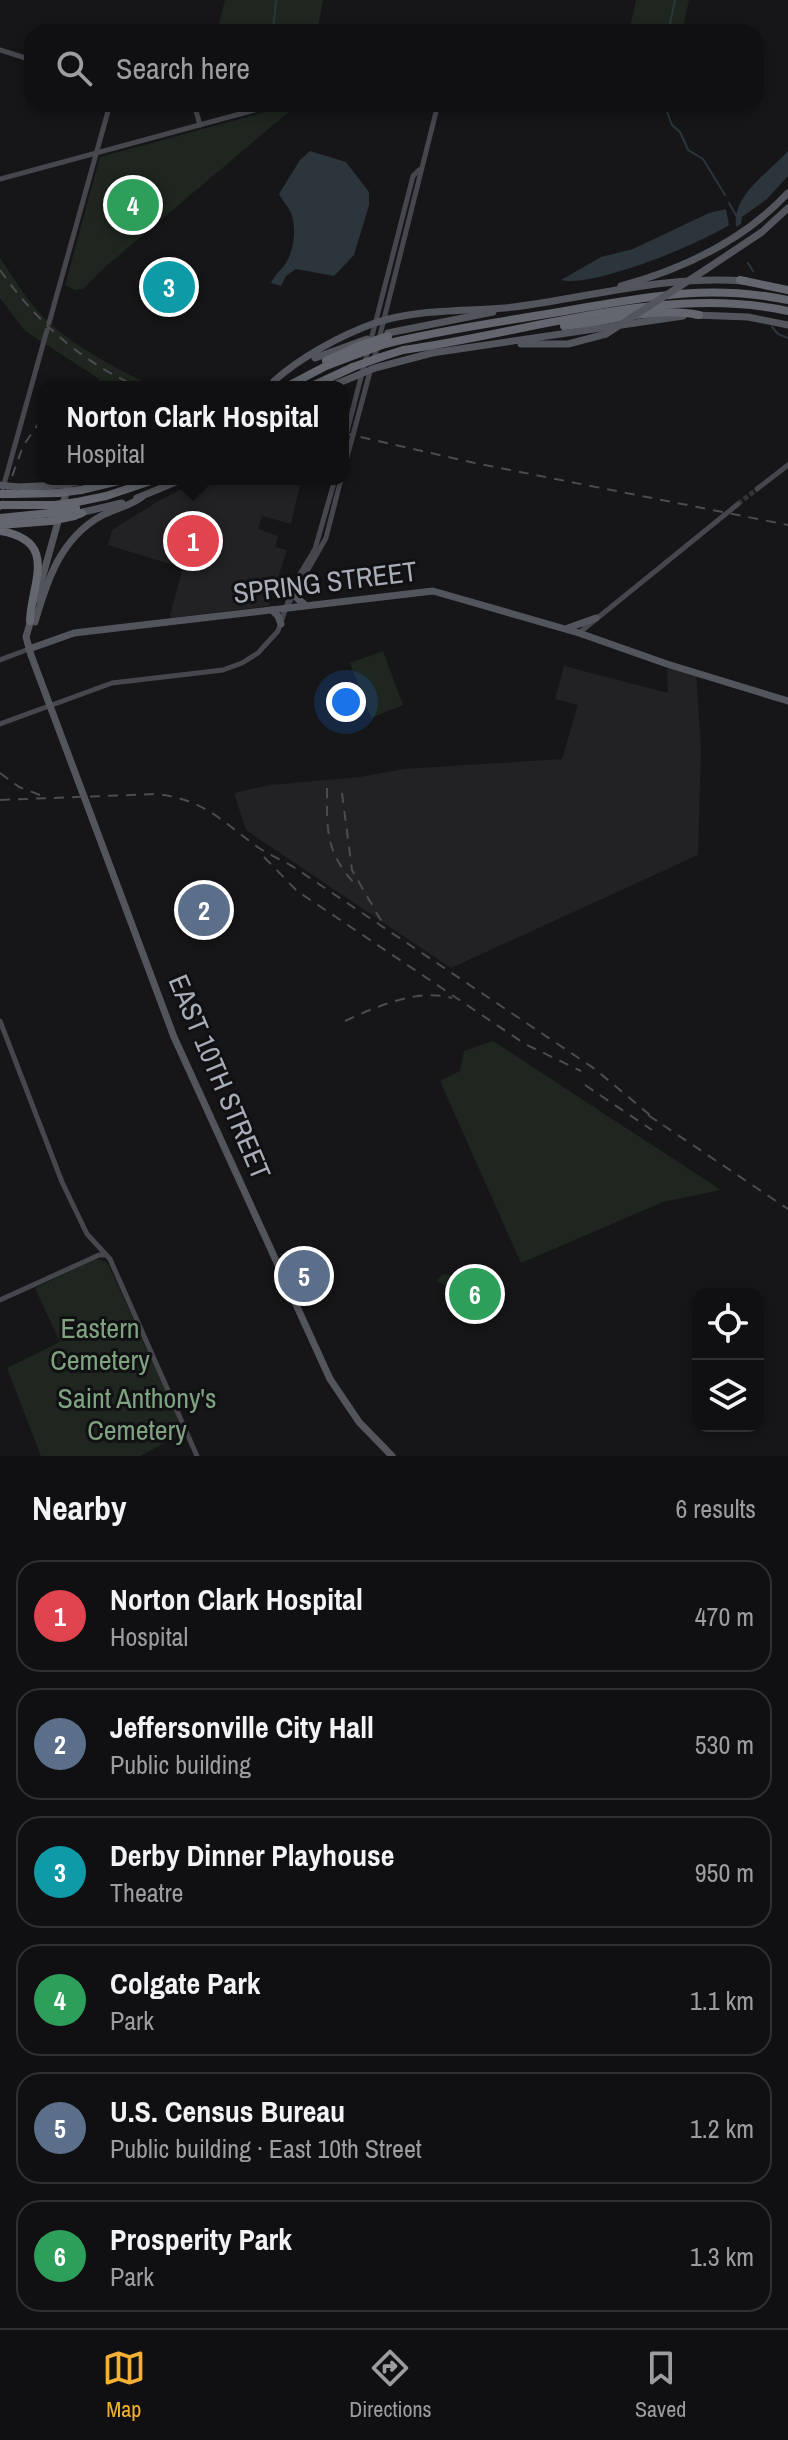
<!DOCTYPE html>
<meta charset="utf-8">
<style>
:root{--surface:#101012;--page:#1e1e20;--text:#f1f3f6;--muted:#9c9d9f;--line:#303032;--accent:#f2b134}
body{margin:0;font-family:"Archivo Narrow",sans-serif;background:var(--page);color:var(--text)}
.controls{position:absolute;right:24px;bottom:24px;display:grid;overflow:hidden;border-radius:16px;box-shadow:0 4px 12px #0003}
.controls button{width:72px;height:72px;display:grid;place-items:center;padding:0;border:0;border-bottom:2px solid var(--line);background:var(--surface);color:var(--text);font:40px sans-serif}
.you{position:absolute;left:346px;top:702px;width:28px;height:28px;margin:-20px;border:6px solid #fff;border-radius:50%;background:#1a73e8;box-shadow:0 0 0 12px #1a73e833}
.badge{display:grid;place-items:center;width:52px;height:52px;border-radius:50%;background:var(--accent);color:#fff;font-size:26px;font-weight:700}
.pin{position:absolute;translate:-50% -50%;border:4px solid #fff;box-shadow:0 2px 8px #0006}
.popup{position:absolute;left:37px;top:381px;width:312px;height:104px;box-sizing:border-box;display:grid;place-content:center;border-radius:16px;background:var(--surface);filter:drop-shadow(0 2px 6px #0005);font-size:26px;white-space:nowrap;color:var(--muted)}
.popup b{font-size:30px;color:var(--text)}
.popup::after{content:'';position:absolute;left:50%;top:100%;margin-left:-16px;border:16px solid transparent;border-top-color:var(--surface)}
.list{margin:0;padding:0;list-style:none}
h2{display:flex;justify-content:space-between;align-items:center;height:104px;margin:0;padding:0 32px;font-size:34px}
h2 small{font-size:26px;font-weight:400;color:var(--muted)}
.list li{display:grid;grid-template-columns:52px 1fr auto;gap:24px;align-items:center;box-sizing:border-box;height:112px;margin:0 16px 16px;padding:0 16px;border:2px solid var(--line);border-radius:24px}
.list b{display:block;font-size:30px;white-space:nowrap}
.list p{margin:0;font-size:26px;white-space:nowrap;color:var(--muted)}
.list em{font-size:26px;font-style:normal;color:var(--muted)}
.icon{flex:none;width:44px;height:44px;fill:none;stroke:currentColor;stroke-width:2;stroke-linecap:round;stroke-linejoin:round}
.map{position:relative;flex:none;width:788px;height:1456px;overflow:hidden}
.search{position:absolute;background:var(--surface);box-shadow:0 4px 12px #0003;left:24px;right:24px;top:24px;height:88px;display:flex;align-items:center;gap:20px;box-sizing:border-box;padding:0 28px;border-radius:24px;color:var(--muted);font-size:30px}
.sheet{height:872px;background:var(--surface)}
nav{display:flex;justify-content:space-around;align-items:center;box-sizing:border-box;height:112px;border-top:2px solid var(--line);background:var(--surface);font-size:22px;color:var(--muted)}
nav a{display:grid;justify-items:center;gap:4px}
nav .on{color:var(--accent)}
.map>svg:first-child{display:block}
.built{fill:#222225}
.green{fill:#1e261f}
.water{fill:#2c353c}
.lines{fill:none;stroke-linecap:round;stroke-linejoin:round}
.stream{stroke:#2c353c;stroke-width:2}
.secondary-tunnel{stroke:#333438;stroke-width:5;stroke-dasharray:5 2.5;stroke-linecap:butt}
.secondary{stroke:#45474d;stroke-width:5}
.primary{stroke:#53555c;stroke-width:7}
.highway{stroke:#63666e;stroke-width:8}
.rail{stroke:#4a4c52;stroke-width:2;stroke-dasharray:10 8;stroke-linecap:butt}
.primary-bridge{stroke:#53555c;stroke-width:7}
.highway-bridge{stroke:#63666e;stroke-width:8}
.labels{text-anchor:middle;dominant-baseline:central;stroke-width:6;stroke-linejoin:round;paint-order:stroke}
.street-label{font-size:28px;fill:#a8adb8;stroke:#111113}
.park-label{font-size:28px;fill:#7fa381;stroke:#111113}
</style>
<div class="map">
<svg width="788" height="1456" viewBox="0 0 788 1456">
<rect width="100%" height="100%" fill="#161618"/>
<g class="built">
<polygon points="202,479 280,479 300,485 291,524 262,516 258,529 278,536 275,547 287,550 269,606 172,618 170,616 172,607 183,568 108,545 112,530 160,500"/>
<polygon points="667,664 696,673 701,748 698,855 451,968 246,830 234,793 270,785 360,777 404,769 562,759 578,705 555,699 564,666 668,693"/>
</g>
<g class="green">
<polygon points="225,0 323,0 317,32 217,32"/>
<polygon points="636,0 689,0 682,32 629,32"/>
<polygon points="294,104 298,104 104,268 83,289 75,290 65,285 100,157"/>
<path d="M0,258c14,20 27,43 44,60 21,22 88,62 116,69h-62l1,-8 -75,-49 -24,-32z"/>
<polygon points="383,651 403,705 371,718 350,663"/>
<polygon points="493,1041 721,1190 663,1202 521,1263 440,1081 460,1071 464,1051"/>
<polygon points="96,1259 107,1262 185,1432 140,1456 41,1456 7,1368 60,1342 35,1288"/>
<polygon points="490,1271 497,1286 491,1301 479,1306 437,1281 442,1274 471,1277"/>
</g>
<g class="water">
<path d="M310,151l36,11 23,30v13l-15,50 -20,21 -38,-7 -10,7 -5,10 -10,-3c3,-7 7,-10 12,-16 10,-12 14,-35 9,-51 -2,-8 -9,-14 -13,-22l21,-34z"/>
<path d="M788,151v25l-21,23 -25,18 -1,7 -5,3c-4,-33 32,-53 52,-76z"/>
<path d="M726,209l3,16c-29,19 -136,63 -168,55l40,-23 32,-8 76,-36z"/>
</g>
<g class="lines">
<g class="stream">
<polyline points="273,32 276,0"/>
<polyline points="672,32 670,23 675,0"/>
<polyline points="664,104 672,125 680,132 688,150 703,159 725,195"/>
<polyline points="729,203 737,217"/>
<polyline points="748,263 753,271"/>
<polyline points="772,327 778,334 788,338"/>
</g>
<polyline class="secondary-tunnel" points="738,504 757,489"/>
<g class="secondary">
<polyline points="0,50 32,60"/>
<polyline points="190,104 196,111 200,125"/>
<polyline points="0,179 277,104"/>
<polyline points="49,323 110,104"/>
<polyline points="371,340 413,176 419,170"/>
<polyline points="374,359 438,104"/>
<polyline points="343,447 368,350"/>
<polyline points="343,472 371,368"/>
<polyline points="3,488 47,330"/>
<polyline points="757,489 788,465"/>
<polyline points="286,608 326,538 341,479"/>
<polyline points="579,633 738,504"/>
<polyline points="0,660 29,649"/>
<polyline points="0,724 112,683 223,670 242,663 258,653 278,631 294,584 315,549 335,479"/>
<polyline points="0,1021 62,1182 87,1234 110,1259 197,1456"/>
<polyline points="0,1300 99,1255 105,1255"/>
</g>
<g class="primary">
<polyline points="705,270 762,232 788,208"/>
<path d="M621,286c62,-17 122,-45 167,-93"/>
<polyline points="695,315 748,317 788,325"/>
<polyline points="388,333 493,312"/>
<polyline points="521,344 568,344 606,334"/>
<polyline points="315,358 367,339"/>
<path d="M274,381c27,-24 67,-46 101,-58 44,-15 93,-11 139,-16 77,-10 152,-32 231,-26"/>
<polyline points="329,387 375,368 432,353 683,316"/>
<polyline points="17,487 61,485"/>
<polyline points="137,498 183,479"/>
<polyline points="79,513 122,503"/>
<polyline points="295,592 297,598 304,604"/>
<polyline points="36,600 70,479"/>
<polyline points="272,610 278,616 281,624"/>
<polyline points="32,616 26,637 31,655 174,1037 330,1379 359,1422 392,1456"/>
<path d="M35,622c12,-42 26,-84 66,-106 13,-7 29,-10 41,-19"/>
<polyline points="568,628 596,618"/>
<polyline points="29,649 74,633 433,591 579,633 667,664 788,701"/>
</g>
<g class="highway">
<polyline points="740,280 788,290"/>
<path d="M564,326c43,-4 92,-20 135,-11"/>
<path d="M385,344c53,-13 107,-21 162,-30 86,-14 153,-32 241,-14"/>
<path d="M381,357l22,-7c123,-17 262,-66 385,-39"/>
<polyline points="326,361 361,345"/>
<polyline points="286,387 326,366 355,355"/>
<polyline points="310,387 353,367"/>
<polyline points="81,490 127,479"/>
<polyline points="14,494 58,493"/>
<polyline points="77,502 106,496 157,479"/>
<polyline points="10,505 55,505"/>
<polyline points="74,516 82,513"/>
<polyline points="0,518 50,513"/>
<polyline points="0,525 51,521"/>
<path d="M0,531c60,10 31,52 30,90"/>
</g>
<g class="rail">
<path d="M0,270c36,51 80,91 138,117"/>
<polyline points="343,433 475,463 788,525"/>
<polyline points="0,510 23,446 43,417"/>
<polyline points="0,773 19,787 40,795"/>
<path d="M327,788c0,41 -2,63 27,95"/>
<polyline points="342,793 352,870 383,924"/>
<path d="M0,800l155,-6c50,5 66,27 104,54 11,7 22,12 33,18l303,203 62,52"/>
<polyline points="264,857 297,891 315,903 525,1044 581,1071"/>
<path d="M345,1021c31,-14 72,-33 107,-23"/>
<polyline points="585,1085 652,1130"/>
<polyline points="648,1115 788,1209"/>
</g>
<g class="primary-bridge">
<polyline points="606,334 705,270"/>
<polyline points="0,485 17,487"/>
<polyline points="61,485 83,481"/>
</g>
<g class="highway-bridge">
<polyline points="361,345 388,336"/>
<polyline points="355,355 385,344"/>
<polyline points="353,367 381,357"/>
<polyline points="58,493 81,490"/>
<polyline points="0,494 14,494"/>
<polyline points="0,505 10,505"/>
<polyline points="55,505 77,502"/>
<polyline points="50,513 76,508"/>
<polyline points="51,521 74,516"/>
</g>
</g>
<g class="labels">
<g class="street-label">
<text transform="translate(325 582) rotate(-7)">SPRING STREET</text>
<text transform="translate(220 1077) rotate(67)">EAST 10TH STREET</text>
</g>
<g class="park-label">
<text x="100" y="1328">Eastern<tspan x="100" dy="32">Cemetery</tspan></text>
<text x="137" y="1398">Saint Anthony's<tspan x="137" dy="32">Cemetery</tspan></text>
</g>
</g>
</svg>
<div class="controls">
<button><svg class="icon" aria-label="locate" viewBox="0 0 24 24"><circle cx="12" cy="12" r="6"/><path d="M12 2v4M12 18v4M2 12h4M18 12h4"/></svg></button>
<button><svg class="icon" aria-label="layers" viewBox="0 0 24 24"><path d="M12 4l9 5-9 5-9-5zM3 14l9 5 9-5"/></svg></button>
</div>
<div class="you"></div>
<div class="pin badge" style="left:193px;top:541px;background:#e0444e">1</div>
<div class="popup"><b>Norton Clark Hospital</b>Hospital</div>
<div class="pin badge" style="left:204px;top:910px;background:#5c6f8a">2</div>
<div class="pin badge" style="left:169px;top:287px;background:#0f9aa8">3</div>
<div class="pin badge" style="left:133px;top:205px;background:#2e9e5b">4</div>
<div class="pin badge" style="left:304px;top:1276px;background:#5c6f8a">5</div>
<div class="pin badge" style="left:475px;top:1294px;background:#2e9e5b">6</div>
<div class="search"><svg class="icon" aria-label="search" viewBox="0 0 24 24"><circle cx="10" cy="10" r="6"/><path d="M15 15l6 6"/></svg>Search here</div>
</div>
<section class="sheet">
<h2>Nearby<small>6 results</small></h2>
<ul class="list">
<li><span class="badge" style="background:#e0444e">1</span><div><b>Norton Clark Hospital</b><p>Hospital</p></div><em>470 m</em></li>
<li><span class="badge" style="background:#5c6f8a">2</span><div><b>Jeffersonville City Hall</b><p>Public building</p></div><em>530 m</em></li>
<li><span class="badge" style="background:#0f9aa8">3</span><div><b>Derby Dinner Playhouse</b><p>Theatre</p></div><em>950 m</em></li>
<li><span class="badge" style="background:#2e9e5b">4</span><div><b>Colgate Park</b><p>Park</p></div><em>1.1 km</em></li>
<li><span class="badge" style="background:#5c6f8a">5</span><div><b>U.S. Census Bureau</b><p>Public building · East 10th Street</p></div><em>1.2 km</em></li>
<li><span class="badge" style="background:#2e9e5b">6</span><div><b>Prosperity Park</b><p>Park</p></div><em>1.3 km</em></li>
</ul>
</section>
<nav>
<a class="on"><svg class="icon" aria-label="map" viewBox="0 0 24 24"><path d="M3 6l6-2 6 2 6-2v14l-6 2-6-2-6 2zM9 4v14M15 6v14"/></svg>Map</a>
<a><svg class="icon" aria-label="directions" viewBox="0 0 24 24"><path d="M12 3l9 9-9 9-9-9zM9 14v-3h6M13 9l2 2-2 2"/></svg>Directions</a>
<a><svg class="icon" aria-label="saved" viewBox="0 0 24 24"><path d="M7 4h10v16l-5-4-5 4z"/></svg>Saved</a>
</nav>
